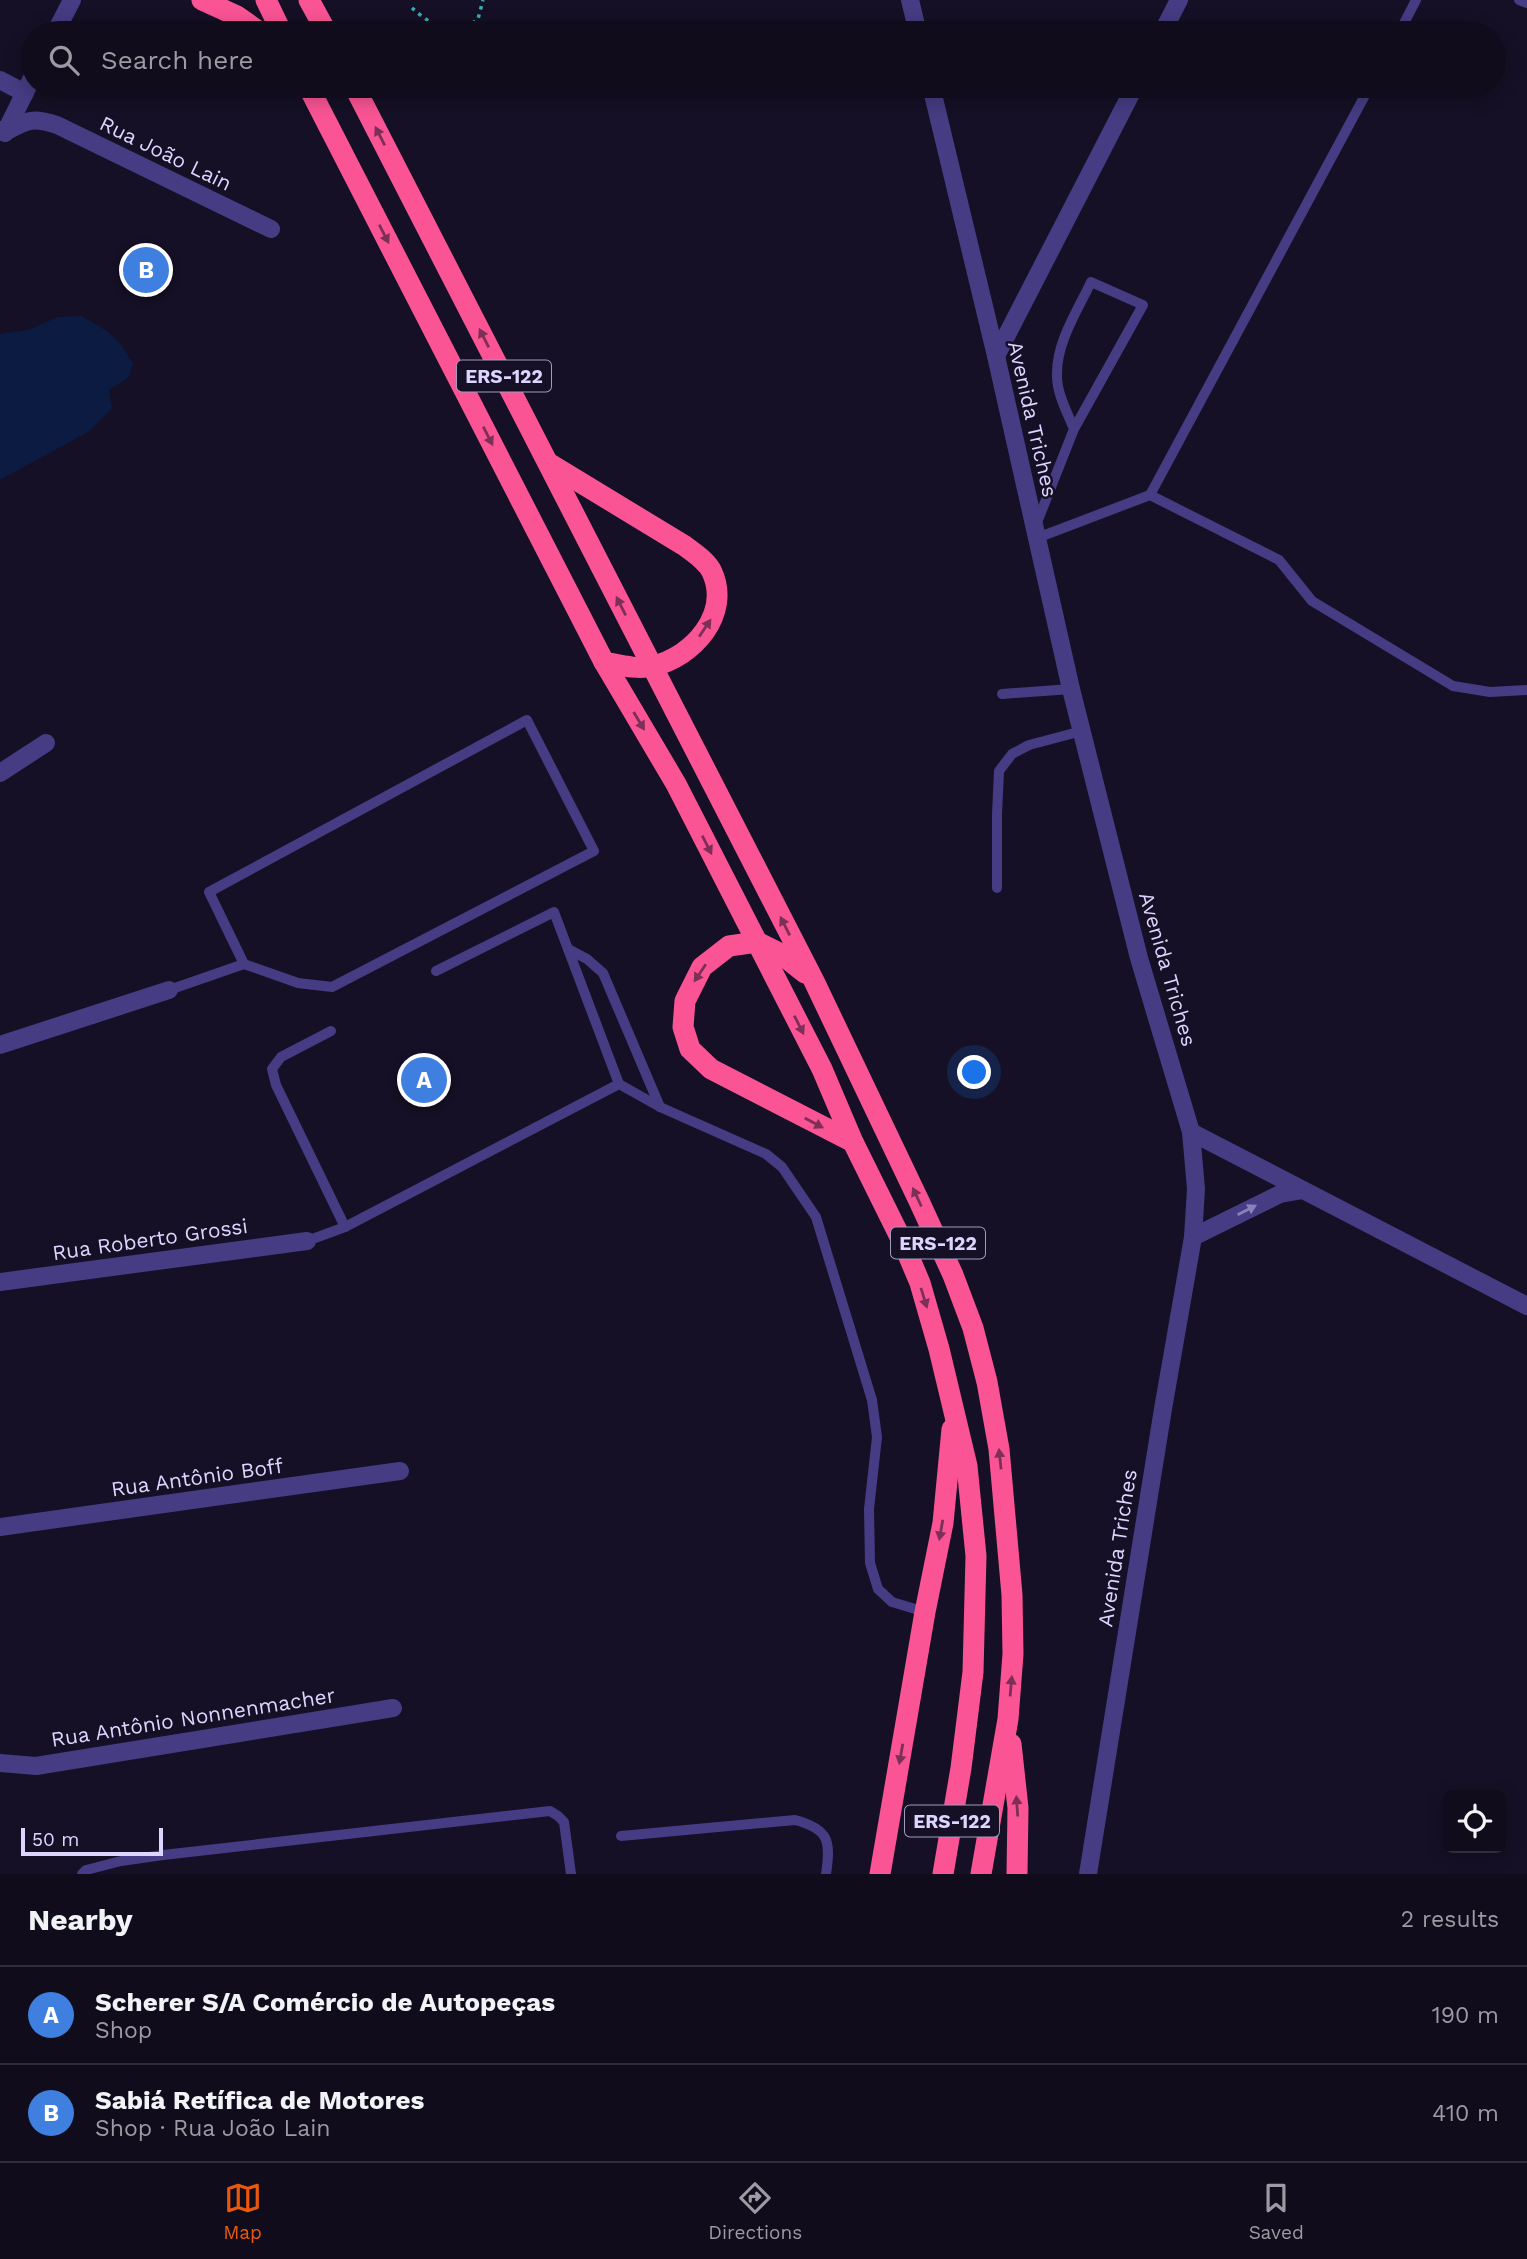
<!DOCTYPE html>
<meta charset="utf-8">
<style>
:root{--surface:#100c1c;--page:#191525;--text:#f1f3f6;--muted:#9c9ba3;--line:#302c3b;--accent:#ea580c}
body{margin:0;font-family:"Work Sans",sans-serif;background:var(--page);color:var(--text)}
.controls{position:absolute;right:21px;bottom:21px;display:grid;overflow:hidden;border-radius:10px;box-shadow:0 4px 18px #0003}
.controls button{width:63px;height:63px;display:grid;place-items:center;padding:0;border:0;border-bottom:2px solid var(--line);background:var(--surface);color:var(--text);font:35px sans-serif}
.scale{position:absolute;left:21px;bottom:18px;width:142px;box-sizing:border-box;padding-left:7px;border:4px solid #ddd5fe;border-top:0;font-size:19px;line-height:24px;white-space:nowrap;color:#ddd5fe;-webkit-text-stroke:5px #151025;paint-order:stroke}
.you{position:absolute;left:975px;top:1073px;width:24px;height:24px;margin:-18px;border:5px solid #fff;border-radius:50%;background:#1a73e8;box-shadow:0 0 0 10px #1a73e833}
.badge{display:grid;place-items:center;width:46px;height:46px;border-radius:50%;background:var(--accent);color:#fff;font-size:23px;font-weight:700}
.pin{position:absolute;translate:-50% -50%;border:4px solid #fff;box-shadow:0 2px 7px #0006}
.list{margin:0;padding:0;list-style:none}
h2{display:flex;justify-content:space-between;align-items:center;height:91px;margin:0;padding:0 28px;font-size:30px}
h2 small{font-size:23px;font-weight:400;color:var(--muted)}
.list li{display:grid;grid-template-columns:46px 1fr auto;gap:21px;align-items:center;box-sizing:border-box;height:98px;padding:0 28px;border-top:2px solid var(--line)}
.list b{display:block;font-size:26px;white-space:nowrap}
.list p{margin:0;font-size:23px;white-space:nowrap;color:var(--muted)}
.list em{font-size:23px;font-style:normal;color:var(--muted)}
.icon{flex:none;width:38px;height:38px;fill:none;stroke:currentColor;stroke-width:2;stroke-linecap:round;stroke-linejoin:round}
.map{position:relative;flex:none;width:1527px;height:1874px;overflow:hidden}
.search{position:absolute;background:var(--surface);box-shadow:0 4px 18px #0003;left:21px;right:21px;top:21px;height:77px;display:flex;align-items:center;gap:18px;box-sizing:border-box;padding:0 24px;border-radius:38px;color:var(--muted);font-size:26px}
.sheet{height:287px;background:var(--surface)}
nav{display:flex;justify-content:space-around;align-items:center;box-sizing:border-box;height:98px;border-top:2px solid var(--line);background:var(--surface);font-size:19px;color:var(--muted)}
nav a{display:grid;justify-items:center;gap:4px}
nav .on{color:var(--accent)}
.map>svg:first-child{display:block}
.water{fill:#0c1b42}
.lines{fill:none;stroke-linecap:round;stroke-linejoin:round}
.path{stroke:#33b0b4;stroke-width:3.5;stroke-dasharray:3.5 5;stroke-linecap:butt}
.lane{stroke:#453c83;stroke-width:10}
.street{stroke:#453c83;stroke-width:18}
.highway{stroke:#fa5495;stroke-width:21}
.oneway{fill:#7c2f57}
.oneway2{fill:#8981ba}
.labels{text-anchor:middle;dominant-baseline:central;stroke-width:5;stroke-linejoin:round;paint-order:stroke}
.shield{fill:#151025;stroke:#a19abd;stroke-width:2}
.shield-label{font-size:19px;font-weight:bold;fill:#ddd5fe}
.street-label{font-size:21px;fill:#ddd5fe;stroke:#151025}
</style>
<div class="map">
<svg width="1527" height="1874" viewBox="0 0 1527 1874">
<rect width="100%" height="100%" fill="#151025"/>
<path class="water" d="M81,316c26,14 38,21 52,48l-5,14 -19,12 3,18 -24,24 -88,48v-146l28,-4 30,-13z"/>
<g class="lines">
<path class="path" d="M412,8c14,12 32,27 52,20 4,-1 10,-6 14,-9l5,-19"/>
<g class="lane">
<polyline points="1519,0 1527,3"/>
<polyline points="1399,33 1416,0"/>
<polyline points="1150,495 1279,560 1312,601 1453,686 1490,692 1527,690"/>
<path d="M1036,525l38,-96 69,-124 -52,-23c-13,28 -34,59 -34,91 -1,19 10,39 17,56"/>
<polyline points="1037,538 1150,495 1370,86"/>
<polyline points="1002,694 1071,689"/>
<polyline points="997,888 997,814 999,771 1012,754 1029,745 1082,731"/>
<polyline points="568,949 587,959 603,973 660,1107"/>
<polyline points="436,971 554,912 619,1084 660,1107 766,1154 782,1167 816,1217 872,1400 877,1437 869,1509 870,1563 878,1589 892,1602 925,1612"/>
<polyline points="169,990 244,964 298,983 332,987 594,851 527,720 209,892 244,964"/>
<polyline points="331,1031 281,1057 272,1069 276,1085 345,1227"/>
<polyline points="307,1241 345,1227 619,1084"/>
<path d="M621,1836l174,-16c34,9 36,21 31,54"/>
<polyline points="82,1874 86,1870 121,1861 163,1855 550,1811 558,1816 564,1822 571,1874"/>
</g>
<g class="street">
<polyline points="910,0 918,33"/>
<polyline points="55,33 72,0"/>
<polyline points="1162,33 1179,0"/>
<polyline points="0,80 25,93"/>
<polyline points="931,86 996,356 1071,689 1139,958 1191,1132 1196,1189 1193,1237 1163,1409 1088,1874"/>
<path d="M0,130l5,2c23,-12 27,-15 52,-7l214,104"/>
<polyline points="5,133 33,76"/>
<polyline points="996,356 1135,86"/>
<polyline points="0,773 46,743"/>
<polyline points="0,1045 169,990"/>
<polyline points="1191,1132 1527,1306"/>
<polyline points="1193,1237 1280,1194 1303,1190"/>
<polyline points="0,1282 307,1241"/>
<polyline points="0,1527 400,1471"/>
<polyline points="0,1763 36,1766 393,1708"/>
</g>
<g class="highway">
<polyline points="202,0 237,16 261,33"/>
<polyline points="266,0 282,33"/>
<polyline points="309,0 327,33"/>
<polyline points="308,86 604,662 676,784 822,1069 853,1142 904,1245 920,1283 939,1349 967,1466 976,1556 973,1672 961,1768 943,1874"/>
<polyline points="354,86 814,981 919,1201 953,1275 973,1328 987,1382 999,1449 1012,1595 1013,1654 1008,1719 981,1874"/>
<path d="M550,464l135,82c9,7 22,15 27,26 19,42 -19,85 -59,94 -16,4 -33,-1 -49,-4"/>
<polyline points="805,973 781,954 757,942 729,946 702,967 685,1001 683,1027 690,1049 711,1069 853,1142"/>
<polyline points="1011,1744 1018,1808 1017,1874"/>
<polyline points="880,1874 925,1612 943,1523 952,1429"/>
</g>
</g>
<defs><path id="oneway-solid" d="M-6-.8H1V-3.2L6.5 0L1 3.2V.8H-6Z" transform="scale(1.75)"/></defs>
<g class="oneway">
<use href="#oneway-solid" transform="translate(380 136) rotate(-117)"/>
<use href="#oneway-solid" transform="translate(384 234) rotate(63)"/>
<use href="#oneway-solid" transform="translate(484 338) rotate(-117)"/>
<use href="#oneway-solid" transform="translate(488 436) rotate(63)"/>
<use href="#oneway-solid" transform="translate(621 606) rotate(-117)"/>
<use href="#oneway-solid" transform="translate(705 628) rotate(-56)"/>
<use href="#oneway-solid" transform="translate(639 721) rotate(59)"/>
<use href="#oneway-solid" transform="translate(707 845) rotate(63)"/>
<use href="#oneway-solid" transform="translate(785 926) rotate(-117)"/>
<use href="#oneway-solid" transform="translate(700 973) rotate(124)"/>
<use href="#oneway-solid" transform="translate(799 1025) rotate(63)"/>
<use href="#oneway-solid" transform="translate(814 1123) rotate(28)"/>
<use href="#oneway-solid" transform="translate(917 1197) rotate(-115)"/>
<use href="#oneway-solid" transform="translate(924 1298) rotate(73)"/>
<use href="#oneway-solid" transform="translate(1000 1459) rotate(-96)"/>
<use href="#oneway-solid" transform="translate(941 1530) rotate(100)"/>
<use href="#oneway-solid" transform="translate(1011 1686) rotate(-85)"/>
<use href="#oneway-solid" transform="translate(901 1754) rotate(100)"/>
<use href="#oneway-solid" transform="translate(1017 1806) rotate(-94)"/>
</g>
<use class="oneway2" href="#oneway-solid" transform="translate(1247 1210) rotate(-27)"/>
<g class="labels">
<g class="shield">
<rect x="457" y="360.5" width="94" height="31" rx="5"/>
<rect x="891" y="1227.5" width="94" height="31" rx="5"/>
<rect x="905" y="1805.5" width="94" height="31" rx="5"/>
</g>
<g class="shield-label">
<text x="504" y="376">ERS-122</text>
<text x="938" y="1243">ERS-122</text>
<text x="952" y="1821">ERS-122</text>
</g>
<g class="street-label">
<text transform="translate(166 153) rotate(26)">Rua João Lain</text>
<text transform="translate(1033 419) rotate(77)">Avenida Triches</text>
<text transform="translate(1168 969) rotate(74)">Avenida Triches</text>
<text transform="translate(150 1239) rotate(-8)">Rua Roberto Grossi</text>
<text transform="translate(197 1477) rotate(-8)">Rua Antônio Boff</text>
<text transform="translate(1117 1548) rotate(-81)">Avenida Triches</text>
<text transform="translate(193 1717) rotate(-9)">Rua Antônio Nonnenmacher</text>
</g>
</g>
</svg>
<div class="controls">
<button><svg class="icon" aria-label="locate" viewBox="0 0 24 24"><circle cx="12" cy="12" r="6"/><path d="M12 2v4M12 18v4M2 12h4M18 12h4"/></svg></button>
</div>
<div class="scale">50 m</div>
<div class="you"></div>
<div class="pin badge" style="left:424px;top:1080px;background:#3f7fe0">A</div>
<div class="pin badge" style="left:146px;top:270px;background:#3f7fe0">B</div>
<div class="search"><svg class="icon" aria-label="search" viewBox="0 0 24 24"><circle cx="10" cy="10" r="6"/><path d="M15 15l6 6"/></svg>Search here</div>
</div>
<section class="sheet">
<h2>Nearby<small>2 results</small></h2>
<ul class="list">
<li><span class="badge" style="background:#3f7fe0">A</span><div><b>Scherer S/A Comércio de Autopeças</b><p>Shop</p></div><em>190 m</em></li>
<li><span class="badge" style="background:#3f7fe0">B</span><div><b>Sabiá Retífica de Motores</b><p>Shop · Rua João Lain</p></div><em>410 m</em></li>
</ul>
</section>
<nav>
<a class="on"><svg class="icon" aria-label="map" viewBox="0 0 24 24"><path d="M3 6l6-2 6 2 6-2v14l-6 2-6-2-6 2zM9 4v14M15 6v14"/></svg>Map</a>
<a><svg class="icon" aria-label="directions" viewBox="0 0 24 24"><path d="M12 3l9 9-9 9-9-9zM9 14v-3h6M13 9l2 2-2 2"/></svg>Directions</a>
<a><svg class="icon" aria-label="saved" viewBox="0 0 24 24"><path d="M7 4h10v16l-5-4-5 4z"/></svg>Saved</a>
</nav>
